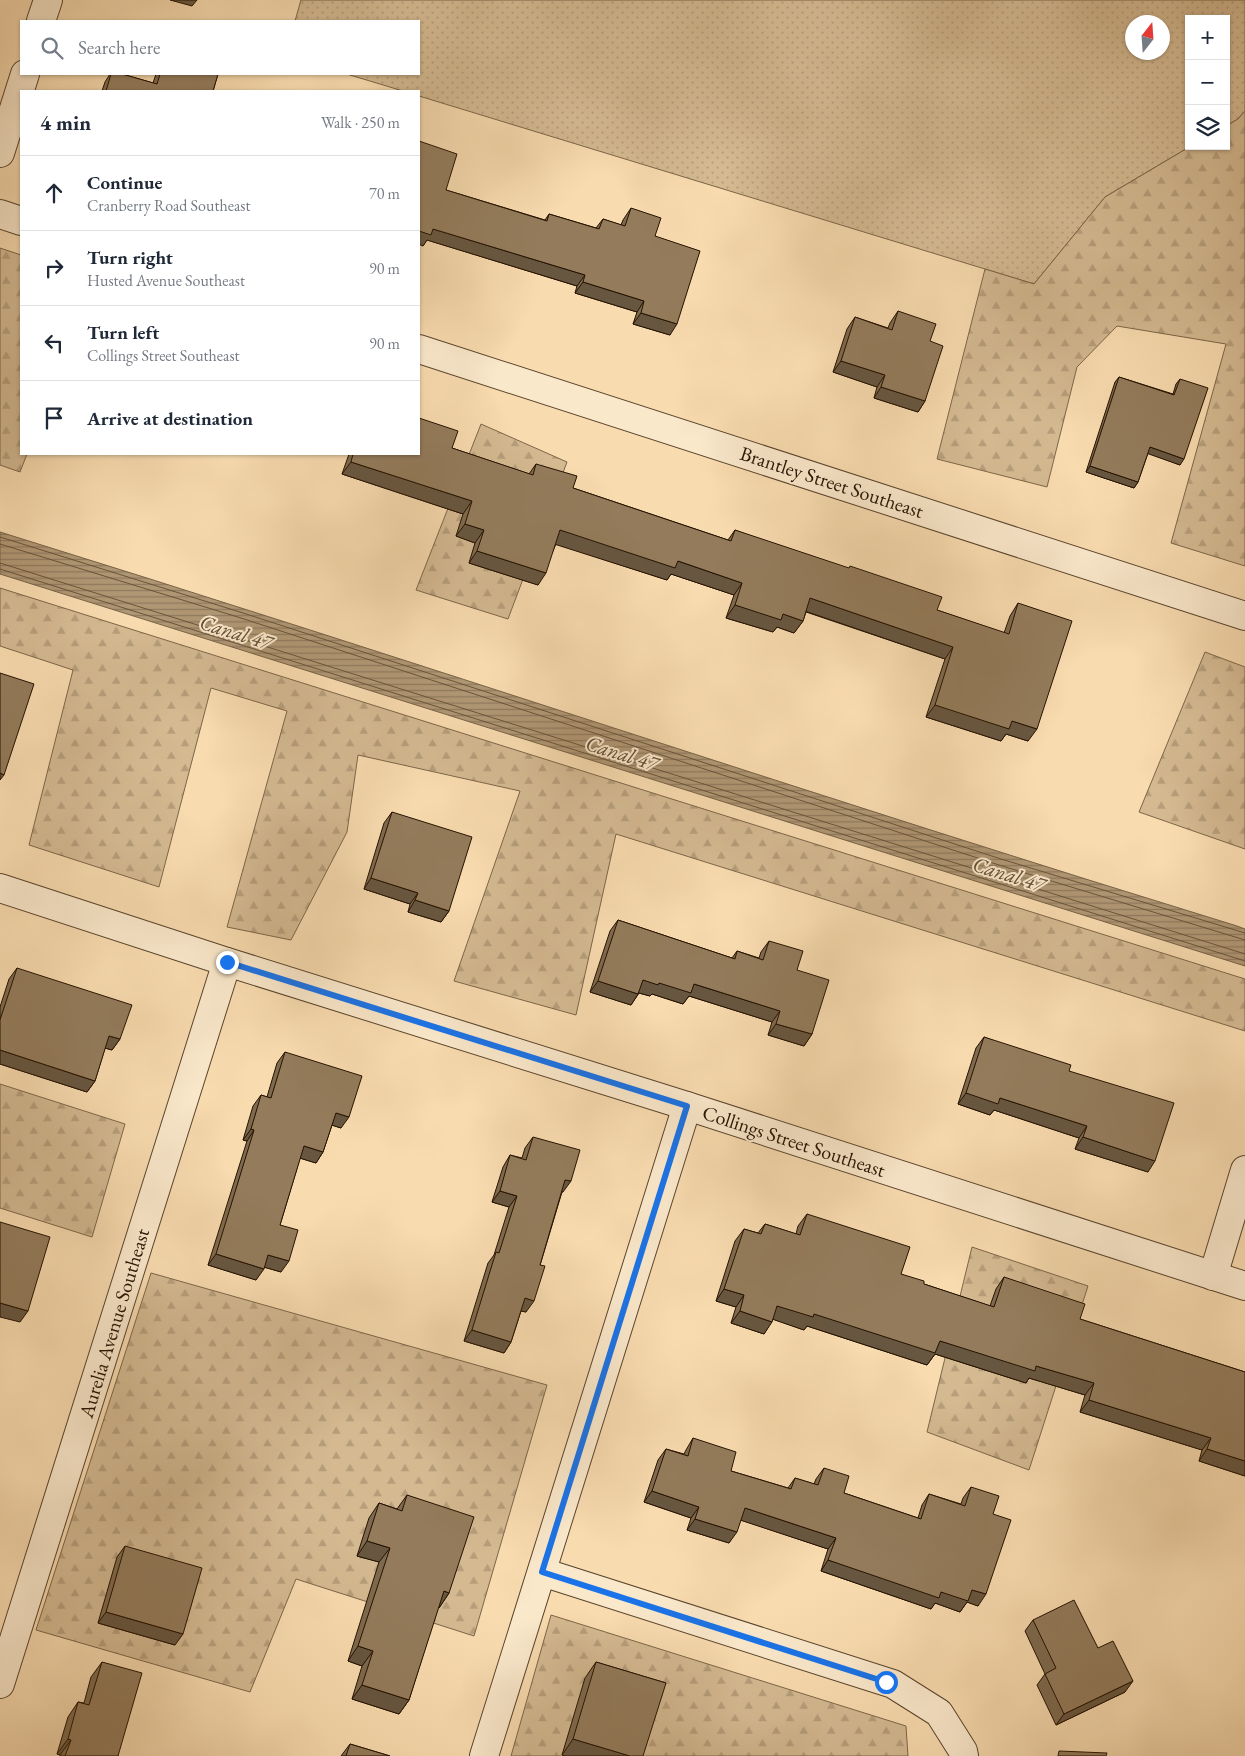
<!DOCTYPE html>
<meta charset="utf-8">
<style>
:root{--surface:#fff;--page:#f6f6f7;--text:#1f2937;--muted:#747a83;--line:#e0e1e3}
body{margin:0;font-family:"EB Garamond",serif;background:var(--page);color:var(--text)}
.controls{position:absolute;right:15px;top:15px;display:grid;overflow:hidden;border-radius:0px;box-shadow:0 1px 4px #0004}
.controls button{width:45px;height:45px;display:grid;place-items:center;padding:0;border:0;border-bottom:1px solid var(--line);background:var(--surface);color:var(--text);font:25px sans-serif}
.compass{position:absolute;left:1125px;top:15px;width:45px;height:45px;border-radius:50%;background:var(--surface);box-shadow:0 1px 4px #0004;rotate:17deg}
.stop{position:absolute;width:15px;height:15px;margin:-11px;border:4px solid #1a73e8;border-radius:50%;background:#fff}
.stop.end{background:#1a73e8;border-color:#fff;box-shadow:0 1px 5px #0008}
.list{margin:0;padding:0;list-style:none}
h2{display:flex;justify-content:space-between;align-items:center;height:65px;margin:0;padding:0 20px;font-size:21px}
h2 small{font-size:16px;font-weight:400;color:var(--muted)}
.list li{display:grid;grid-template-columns:32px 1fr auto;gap:15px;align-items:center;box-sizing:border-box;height:75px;padding:0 20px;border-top:1px solid var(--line)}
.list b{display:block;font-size:19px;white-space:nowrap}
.list p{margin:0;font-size:16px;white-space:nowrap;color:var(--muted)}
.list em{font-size:16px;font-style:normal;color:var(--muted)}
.icon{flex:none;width:28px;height:28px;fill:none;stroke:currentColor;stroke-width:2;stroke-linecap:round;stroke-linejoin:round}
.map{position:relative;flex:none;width:1245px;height:1756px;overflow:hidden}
.search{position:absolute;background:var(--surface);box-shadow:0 1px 4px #0004;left:20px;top:20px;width:400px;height:55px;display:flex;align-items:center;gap:12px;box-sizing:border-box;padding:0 18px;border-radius:0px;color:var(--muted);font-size:19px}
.panel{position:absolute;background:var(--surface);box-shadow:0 1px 4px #0004;left:20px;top:90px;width:400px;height:365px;border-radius:0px}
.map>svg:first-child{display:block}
.grass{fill:url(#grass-dots);stroke:#7c6648;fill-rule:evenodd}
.forest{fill:url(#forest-firs);stroke:#7c6648}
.water{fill:url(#water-rules);stroke:#786246}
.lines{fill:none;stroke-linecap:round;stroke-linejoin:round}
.shore{stroke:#6a543a;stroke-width:1}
.street-casing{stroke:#5a442c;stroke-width:30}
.street{stroke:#fae8cb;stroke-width:28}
.wall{fill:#7e6a4e;stroke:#251200}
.shaded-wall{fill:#675640;stroke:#251200}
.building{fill:#937b5b;stroke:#251200}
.route{stroke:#1a73e8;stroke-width:6}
.labels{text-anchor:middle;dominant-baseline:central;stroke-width:4;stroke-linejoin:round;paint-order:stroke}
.street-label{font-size:20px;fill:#251200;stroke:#fae8cb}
.water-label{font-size:21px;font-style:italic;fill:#644e34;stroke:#fae8cb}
</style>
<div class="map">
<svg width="1245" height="1756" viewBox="0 0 1245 1756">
<defs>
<pattern id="grass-dots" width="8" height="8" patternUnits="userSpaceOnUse" patternTransform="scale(1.25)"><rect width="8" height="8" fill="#d4b991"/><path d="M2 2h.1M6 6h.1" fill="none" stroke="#b69e7b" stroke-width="1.8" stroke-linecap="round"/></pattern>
<pattern id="forest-firs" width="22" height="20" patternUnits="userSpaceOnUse" patternTransform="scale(1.25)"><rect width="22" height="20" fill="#d4b991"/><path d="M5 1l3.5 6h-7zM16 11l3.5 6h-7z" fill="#b69e7b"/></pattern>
<pattern id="water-rules" width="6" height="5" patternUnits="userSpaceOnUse" patternTransform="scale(1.25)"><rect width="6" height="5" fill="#b09774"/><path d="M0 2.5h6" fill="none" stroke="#8f7a5d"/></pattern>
</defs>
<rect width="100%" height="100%" fill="#f8dbaf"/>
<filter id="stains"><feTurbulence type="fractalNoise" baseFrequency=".004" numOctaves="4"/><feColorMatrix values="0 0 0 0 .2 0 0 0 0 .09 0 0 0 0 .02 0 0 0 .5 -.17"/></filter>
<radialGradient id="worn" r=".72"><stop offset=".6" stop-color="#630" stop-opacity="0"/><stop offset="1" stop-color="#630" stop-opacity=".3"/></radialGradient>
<path class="grass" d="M301,0h944v111l-7,8 -12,7v-107h-37v127h2l-86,51 -71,87 -615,-188v-5h-16l-53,-16 -2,-1h71v-53h-124zM1132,22h30v30h-30z"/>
<g class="forest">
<polygon points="1245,111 1245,566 1171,543 1226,344 1117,326 1077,367 1047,487 937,459 985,269 1034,284 1105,197 1191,146 1226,146 1226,126 1238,119"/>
<polygon points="0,248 21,255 21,454 27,454 20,472 0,465"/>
<polygon points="481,424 567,462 508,619 416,590"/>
<polygon points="0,588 1245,979 1245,1031 616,834 576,1015 454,981 520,791 358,755 347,832 291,940 227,927 287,711 211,688 159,887 29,845 73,670 0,646"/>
<polygon points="1205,652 1245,667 1245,849 1139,812"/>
<polygon points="0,1084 125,1124 92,1237 0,1208"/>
<polygon points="972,1247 1088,1286 1029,1470 927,1432"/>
<polygon points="151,1273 547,1385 474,1636 296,1579 250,1692 36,1630"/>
<polygon points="551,1615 906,1726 908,1756 511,1756"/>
</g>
<path class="water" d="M0,532c413,128 823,267 1237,394l8,3v37l-1245,-392z"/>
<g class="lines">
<g class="shore">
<polyline points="0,537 243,613 1001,859 1245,933"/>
<polyline points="0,544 241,618 999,865 1245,940"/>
<polyline points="0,563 1245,954"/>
<polyline points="0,569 1245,961"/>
</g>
<g class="street-casing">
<g id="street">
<polyline points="41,21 48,0"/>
<polyline points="0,153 25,74"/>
<polyline points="0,214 21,221"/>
<polyline points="419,349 1245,616"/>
<polyline points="0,888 227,962 687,1106 1245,1286"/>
<polyline points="1213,1276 1245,1170"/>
<polyline points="542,1572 893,1684 939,1713 963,1751 964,1756"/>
<polyline points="0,1684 227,962"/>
<polyline points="484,1756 687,1106"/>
</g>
</g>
<use href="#street" class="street"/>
</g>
<g class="wall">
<polygon points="110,74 122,74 153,83 156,74 218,74 213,91 102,91 105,82"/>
<polygon points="419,141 446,190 545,220 549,214 596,228 603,219 621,225 623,220 631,208 655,236 670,335 633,324 637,312 575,293 577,286 427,240 423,246 419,244"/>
<polygon points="898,311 930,341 925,401 918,412 874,398 877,387 833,372 847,329 855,317 888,328 890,323"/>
<polygon points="1119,377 1173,394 1176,384 1180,379 1180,465 1148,453 1138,482 1134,488 1086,472 1115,382"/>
<polygon points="452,448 529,474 536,464 573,488 728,540 735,530 937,610 1004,633 1010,616 1018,603 1028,741 1006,734 1001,741 926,717 945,659 806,612 803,621 794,633 777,627 773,632 726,618 734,595 671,574 667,580 556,544 538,585 469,563 475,543 456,536 463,514 342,474 349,454 419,454"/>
<polygon points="392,812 449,911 441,922 408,912 410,904 364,889 384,823"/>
<polygon points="618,920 732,958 737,951 759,958 761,952 769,941 797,970 812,1034 804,1046 768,1035 772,1022 689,996 683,1004 652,994 650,996 639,993 631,1005 590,992 610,931"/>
<polygon points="17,968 120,1039 112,1050 105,1048 95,1081 87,1092 0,1064 0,1007 9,979"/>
<polygon points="984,1037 1069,1071 1148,1172 1075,1149 1079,1138 994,1110 990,1115 958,1104 976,1048"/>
<polygon points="285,1052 341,1128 332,1125 323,1152 316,1163 300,1158 280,1225 281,1272 264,1267 256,1280 208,1265 247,1141 243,1140 253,1106 261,1095 267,1097 277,1063"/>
<polygon points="533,1137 563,1192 562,1192 526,1312 521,1311 511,1342 504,1353 464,1341 488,1263 494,1255 509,1207 492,1202 503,1167 510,1155 522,1158 525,1148"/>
<polygon points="807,1214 901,1274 924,1284 990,1306 996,1289 1004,1277 1080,1319 1245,1372 1245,1476 1199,1461 1202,1450 1080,1412 1085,1395 1029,1378 1026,1383 935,1354 927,1365 807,1326 804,1330 773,1319 764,1334 731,1323 736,1307 716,1301 735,1241 744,1229 758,1233 765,1224 796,1234 798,1226"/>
<polygon points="693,1438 731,1471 788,1488 795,1478 814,1484 816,1479 824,1468 844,1493 918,1518 922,1505 929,1494 961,1504 963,1498 971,1487 993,1514 978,1606 967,1602 960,1612 935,1603 931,1609 821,1571 828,1549 741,1520 729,1543 687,1530 691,1518 644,1502 658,1460 666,1449 684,1454 686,1450"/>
<polygon points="407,1495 449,1593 439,1608 438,1607 409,1700 399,1714 352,1699 362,1666 348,1661 379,1562 357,1556 369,1518 379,1503 397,1509"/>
<polygon points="125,1546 175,1645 98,1623 117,1557"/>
<polygon points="1033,1620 1098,1648 1125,1692 1056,1725 1037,1685 1045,1674 1025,1631"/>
<polygon points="102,1662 118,1756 60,1756 60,1755 57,1754 68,1717 78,1702 84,1703 91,1677"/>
<polygon points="596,1662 666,1683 562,1755 585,1678"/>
<polygon points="350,1744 390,1756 341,1756"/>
</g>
<g class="shaded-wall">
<polygon points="170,0 197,0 192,6"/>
<polygon points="433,229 585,275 577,286 427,240 423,246 419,244 419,231"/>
<polygon points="583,282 644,301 637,312 575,293"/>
<polygon points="641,313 677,324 670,335 633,324"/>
<polygon points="841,361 885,375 877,387 833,372"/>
<polygon points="881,387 925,401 918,412 874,398"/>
<polygon points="1150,447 1184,459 1180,465 1146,453"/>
<polygon points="351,462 472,501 463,514 342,474"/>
<polygon points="1090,466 1138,482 1134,488 1086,472"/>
<polygon points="465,524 484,530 475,543 456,536"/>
<polygon points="560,530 678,561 742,583 734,595 671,574 667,580 551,543"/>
<polygon points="477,551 546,573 538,585 469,563"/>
<polygon points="810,598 953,647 945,659 802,610"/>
<polygon points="735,605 783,614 803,621 794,633 777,627 773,632 726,618"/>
<polygon points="935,705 1012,721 1037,729 1028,741 1006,734 1001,741 926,717"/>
<polygon points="0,773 4,775 0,780"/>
<polygon points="371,878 418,893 410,904 364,889"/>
<polygon points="415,900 449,911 441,922 408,912"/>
<polygon points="643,980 659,983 694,984 780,1011 772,1022 689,996 683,1004 652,994 650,996 635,992"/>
<polygon points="598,981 638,994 631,1005 590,992"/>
<polygon points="776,1024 812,1034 804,1046 768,1035"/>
<polygon points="109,1036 120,1039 112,1050 101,1047"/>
<polygon points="0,1050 95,1081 87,1092 0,1064"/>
<polygon points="966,1093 1000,1098 1087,1126 1079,1138 994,1110 990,1115 958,1104"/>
<polygon points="336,1113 349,1117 341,1128 328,1124"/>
<polygon points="251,1129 254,1130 247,1141 243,1140"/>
<polygon points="1083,1137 1155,1161 1148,1172 1075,1149"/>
<polygon points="304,1146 323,1152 316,1163 296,1157"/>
<polygon points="565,1180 571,1181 563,1192 558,1191"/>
<polygon points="500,1191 517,1196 509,1207 492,1202"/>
<polygon points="216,1254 264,1269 256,1280 208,1265"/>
<polygon points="268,1255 289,1261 281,1272 260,1266"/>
<polygon points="724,1289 744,1295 736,1307 716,1301"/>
<polygon points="525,1298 534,1301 526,1312 517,1310"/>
<polygon points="0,1303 28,1311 20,1322 0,1317"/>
<polygon points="777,1306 940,1341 1036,1366 1094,1383 1085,1395 1029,1378 1026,1383 935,1354 927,1365 807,1326 804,1330 769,1318"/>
<polygon points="740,1311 772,1322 764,1334 731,1323"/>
<polygon points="472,1330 511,1342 504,1353 464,1341"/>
<polygon points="1089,1400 1211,1438 1202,1450 1080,1412"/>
<polygon points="1207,1449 1245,1461 1245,1476 1199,1461"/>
<polygon points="652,1491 699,1507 691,1518 644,1502"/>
<polygon points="745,1508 836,1538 828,1549 737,1519"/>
<polygon points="695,1519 737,1532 729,1543 687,1530"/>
<polygon points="367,1541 390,1548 379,1562 357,1556"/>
<polygon points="828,1560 941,1592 972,1590 986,1594 978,1606 967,1602 960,1612 935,1603 931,1609 821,1571"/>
<polygon points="444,1591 449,1593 439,1608 433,1606"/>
<polygon points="106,1612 183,1634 175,1645 98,1623"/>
<polygon points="358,1646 373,1651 362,1666 348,1661"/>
<polygon points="1133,1681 1125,1692 1056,1725 1064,1714"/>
<polygon points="362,1685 409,1700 399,1714 352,1699"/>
<polygon points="68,1739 71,1740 60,1755 57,1754"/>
<polygon points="573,1739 630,1756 565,1756 562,1755"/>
</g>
<g class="building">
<polygon points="111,74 122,74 157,84 160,74 218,74 213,91 106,91"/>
<polygon points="419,141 457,154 446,190 547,221 549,214 599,229 603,219 625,226 631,208 661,218 655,236 700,251 677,324 641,313 644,301 583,282 585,275 433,229 431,235 419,231"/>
<polygon points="898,311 936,324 930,341 943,346 925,401 881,387 885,375 841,361 855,317 892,330"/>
<polygon points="1119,377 1174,395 1180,379 1208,388 1184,459 1150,447 1138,482 1090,466"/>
<polygon points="419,418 458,431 452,448 533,475 536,464 577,476 573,488 731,541 735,530 849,568 850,566 942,597 937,610 1009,634 1018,603 1072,621 1037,729 1012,721 1009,729 935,705 953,647 810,598 803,621 783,614 781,620 735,605 742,583 678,561 675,568 560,530 546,573 477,551 484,530 465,524 472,501 351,462 353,454 419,454"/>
<polygon points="0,673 34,684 4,775 0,773"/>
<polygon points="392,812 472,837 449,911 415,900 418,893 371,878"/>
<polygon points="618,920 735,959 737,951 763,960 769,941 803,951 797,970 829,980 812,1034 776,1024 780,1011 694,984 691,993 659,983 658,985 643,980 638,994 598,981"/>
<polygon points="17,968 132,1005 120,1039 109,1036 95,1081 0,1050 0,1020"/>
<polygon points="984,1037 1071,1065 1069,1071 1174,1103 1155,1161 1083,1137 1087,1126 1000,1098 998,1104 966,1093"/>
<polygon points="285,1052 362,1076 349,1117 336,1113 323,1152 304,1146 280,1225 298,1230 289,1261 268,1255 264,1269 216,1254 254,1130 251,1129 261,1095 271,1098"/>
<polygon points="533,1137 580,1150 571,1181 565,1180 540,1265 545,1266 534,1301 525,1298 511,1342 472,1330 496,1252 499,1253 517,1196 500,1191 510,1155 526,1160"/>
<polygon points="807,1214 910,1247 901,1274 924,1281 924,1284 994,1307 1004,1277 1085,1304 1080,1319 1245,1372 1245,1461 1207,1449 1211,1438 1089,1400 1094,1383 1036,1366 1035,1371 940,1341 935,1353 814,1314 813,1317 777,1306 772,1322 740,1311 744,1295 724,1289 744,1229 761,1234 765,1224 800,1235"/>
<polygon points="0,1222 50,1237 28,1311 0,1303"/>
<polygon points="693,1438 736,1452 731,1471 791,1489 795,1478 818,1485 824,1468 849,1476 844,1493 921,1519 929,1494 965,1506 971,1487 999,1496 993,1514 1011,1520 986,1594 972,1590 968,1601 941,1592 939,1598 828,1560 836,1538 745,1508 737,1532 695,1519 699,1507 652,1491 666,1449 688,1456"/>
<polygon points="407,1495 474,1517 449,1593 444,1591 409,1700 362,1685 373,1651 358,1646 390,1548 367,1541 379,1503 402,1511"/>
<polygon points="125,1546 202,1568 183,1634 106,1612"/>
<polygon points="1074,1600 1098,1648 1113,1641 1133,1681 1064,1714 1045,1674 1056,1668 1033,1620"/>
<polygon points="102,1662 142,1673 118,1756 65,1756 71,1740 68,1739 78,1702 89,1705"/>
<polygon points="596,1662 666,1683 643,1756 630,1756 573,1739"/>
<polygon points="350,1744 390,1756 346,1756"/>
<polygon points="1059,1751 1107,1753 1106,1756 1058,1756"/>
</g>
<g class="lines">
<polyline class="route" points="227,962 687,1106 542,1572 886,1682"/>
</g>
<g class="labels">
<g class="street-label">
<text transform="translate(832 482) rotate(18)">Brantley Street Southeast</text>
<text transform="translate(794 1141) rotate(18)">Collings Street Southeast</text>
<text transform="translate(114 1323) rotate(-73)">Aurelia Avenue Southeast</text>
</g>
<g class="water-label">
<text transform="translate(236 632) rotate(17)">Canal 47</text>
<text transform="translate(622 753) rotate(17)">Canal 47</text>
<text transform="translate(1009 874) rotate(17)">Canal 47</text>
</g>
</g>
<rect width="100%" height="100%" filter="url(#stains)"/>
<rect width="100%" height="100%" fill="url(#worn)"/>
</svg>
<div class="controls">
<button>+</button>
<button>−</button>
<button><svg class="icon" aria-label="layers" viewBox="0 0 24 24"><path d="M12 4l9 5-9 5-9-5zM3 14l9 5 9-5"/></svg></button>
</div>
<svg class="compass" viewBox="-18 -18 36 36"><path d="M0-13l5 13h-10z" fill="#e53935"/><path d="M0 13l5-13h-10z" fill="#747a83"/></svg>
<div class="stop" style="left:886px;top:1682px"></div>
<div class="stop end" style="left:227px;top:962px"></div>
<div class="search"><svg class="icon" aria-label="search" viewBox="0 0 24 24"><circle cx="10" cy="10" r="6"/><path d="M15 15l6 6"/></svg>Search here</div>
<section class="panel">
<h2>4 min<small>Walk · 250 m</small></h2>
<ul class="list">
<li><svg class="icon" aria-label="ahead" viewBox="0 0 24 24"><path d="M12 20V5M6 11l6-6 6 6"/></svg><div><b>Continue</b><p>Cranberry Road Southeast</p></div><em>70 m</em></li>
<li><svg class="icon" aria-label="right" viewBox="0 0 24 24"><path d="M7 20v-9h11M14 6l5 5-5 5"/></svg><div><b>Turn right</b><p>Husted Avenue Southeast</p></div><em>90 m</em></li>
<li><svg class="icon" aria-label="left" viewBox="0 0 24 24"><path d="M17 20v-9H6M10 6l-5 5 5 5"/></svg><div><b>Turn left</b><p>Collings Street Southeast</p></div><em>90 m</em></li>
<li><svg class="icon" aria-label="arrive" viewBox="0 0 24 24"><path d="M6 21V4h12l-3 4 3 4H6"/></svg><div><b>Arrive at destination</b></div></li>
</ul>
</section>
</div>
